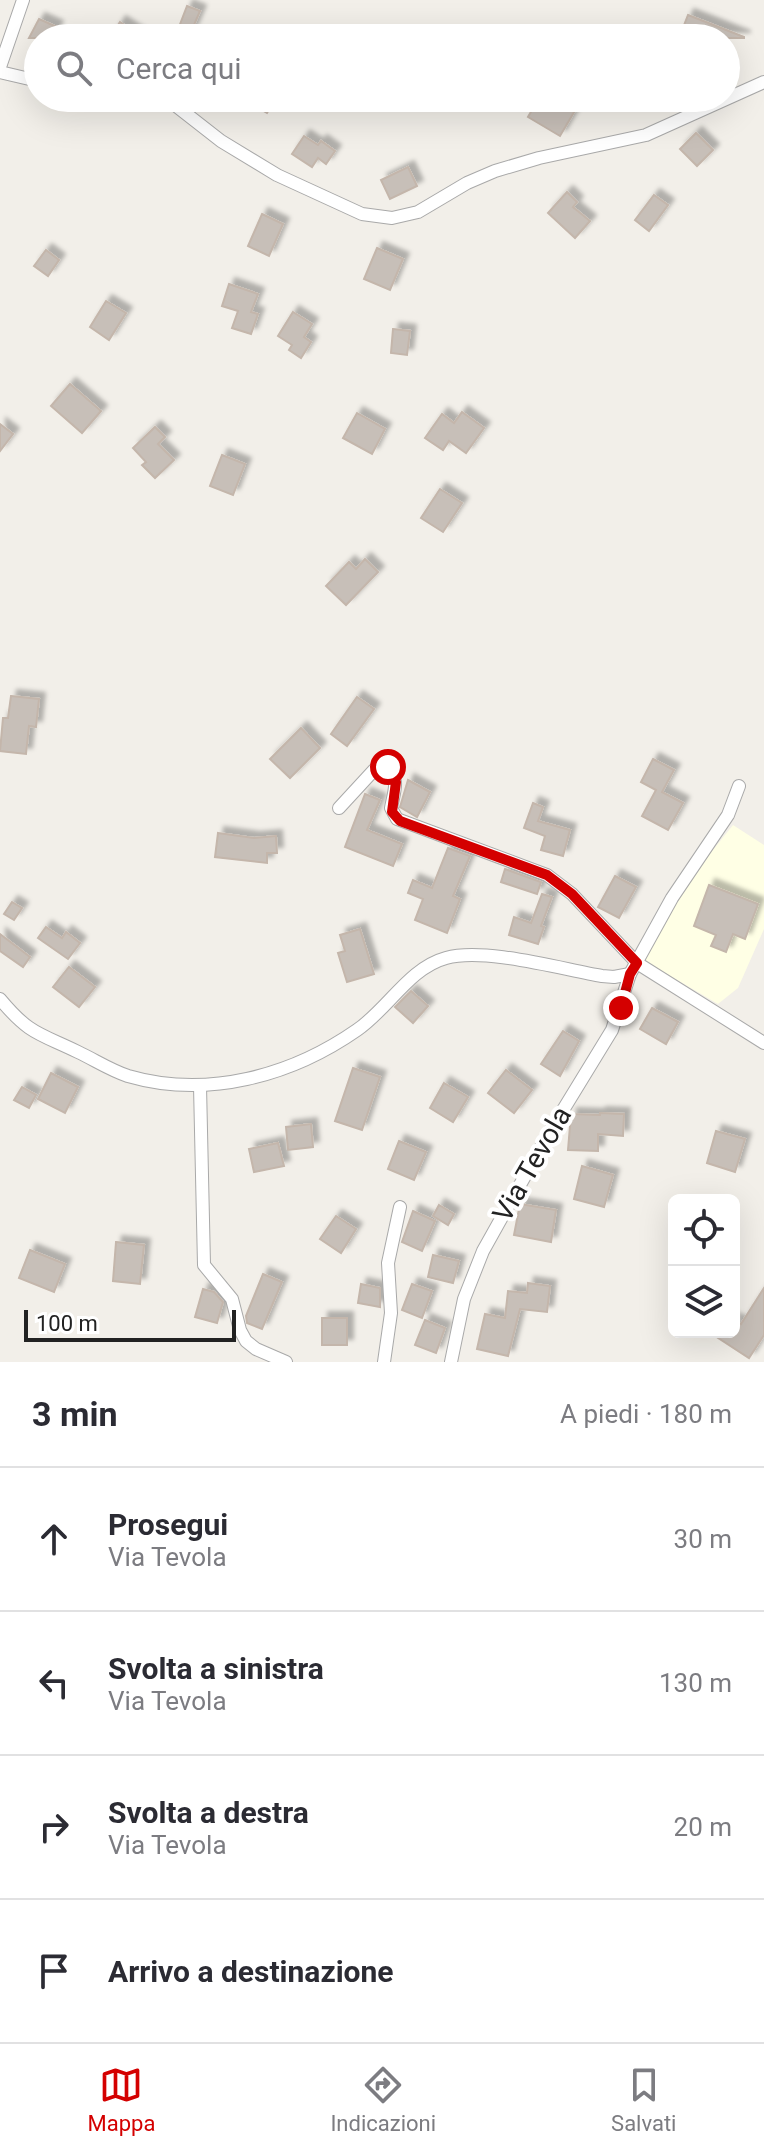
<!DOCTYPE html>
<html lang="it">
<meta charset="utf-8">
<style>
:root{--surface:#fff;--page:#f2f2f3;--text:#2b2b33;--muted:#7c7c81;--line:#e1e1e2;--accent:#d40000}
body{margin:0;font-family:Roboto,sans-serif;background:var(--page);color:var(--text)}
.controls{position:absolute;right:24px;bottom:24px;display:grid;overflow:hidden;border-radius:12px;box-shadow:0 8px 32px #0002}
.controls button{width:72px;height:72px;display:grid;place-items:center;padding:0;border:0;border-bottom:2px solid var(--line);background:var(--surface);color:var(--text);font:40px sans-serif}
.scale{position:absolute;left:24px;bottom:20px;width:212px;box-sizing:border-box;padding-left:8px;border:4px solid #222;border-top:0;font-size:22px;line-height:28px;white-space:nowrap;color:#222;-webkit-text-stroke:6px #fff;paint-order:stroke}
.stop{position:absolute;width:24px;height:24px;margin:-18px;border:6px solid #d40000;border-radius:50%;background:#fff}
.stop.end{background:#d40000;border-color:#fff;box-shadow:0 2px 8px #0008}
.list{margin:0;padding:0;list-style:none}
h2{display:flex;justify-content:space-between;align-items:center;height:104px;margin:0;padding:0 32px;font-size:34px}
h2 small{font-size:26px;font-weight:400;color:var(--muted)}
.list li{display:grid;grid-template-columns:52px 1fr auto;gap:24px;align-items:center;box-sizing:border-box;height:144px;padding:0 32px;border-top:2px solid var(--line)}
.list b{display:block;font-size:30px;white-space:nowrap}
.list p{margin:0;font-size:26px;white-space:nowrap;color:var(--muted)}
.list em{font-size:26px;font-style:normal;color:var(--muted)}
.icon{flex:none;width:44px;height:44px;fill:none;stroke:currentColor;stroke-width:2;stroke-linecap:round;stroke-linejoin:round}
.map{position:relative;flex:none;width:764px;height:1362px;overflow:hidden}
.search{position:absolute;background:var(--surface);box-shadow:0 8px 32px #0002;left:24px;right:24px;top:24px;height:88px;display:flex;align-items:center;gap:20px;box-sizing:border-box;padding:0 28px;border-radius:44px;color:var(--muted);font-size:30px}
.sheet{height:680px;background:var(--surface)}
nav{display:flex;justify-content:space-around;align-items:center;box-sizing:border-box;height:112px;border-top:2px solid var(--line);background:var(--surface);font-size:22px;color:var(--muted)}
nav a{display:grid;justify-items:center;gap:4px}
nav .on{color:var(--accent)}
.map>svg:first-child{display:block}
.education{fill:#ffffe5}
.building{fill:#c7bfb8;stroke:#c4b6ab;stroke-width:2;filter:url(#shadow)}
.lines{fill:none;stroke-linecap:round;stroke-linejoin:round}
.street-casing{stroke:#a9a9a9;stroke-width:14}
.street{stroke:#fff;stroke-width:12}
.route{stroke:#d40000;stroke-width:10}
.labels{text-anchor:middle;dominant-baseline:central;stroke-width:8;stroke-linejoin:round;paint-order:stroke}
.street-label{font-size:28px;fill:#222;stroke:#fff}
</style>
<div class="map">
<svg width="764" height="1362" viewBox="0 0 764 1362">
<defs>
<filter id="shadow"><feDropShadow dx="6" dy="-6" stdDeviation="2" flood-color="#0004"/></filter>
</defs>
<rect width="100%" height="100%" fill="#f2efe9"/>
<polygon class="education" points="733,825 764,845 764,929 738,988 718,1004 645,961 675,897"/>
<g class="building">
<polygon points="187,6 200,11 191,32 179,27"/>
<polygon points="688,15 744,37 744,38 693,38 681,33"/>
<polygon points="39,19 57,27 51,38 29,38"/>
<polygon points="120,22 145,38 110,38"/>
<polygon points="241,98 276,98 267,113"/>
<polygon points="539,98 562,98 577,107 560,136 528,117"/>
<polygon points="696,133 713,150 697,166 680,149"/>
<polygon points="304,136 318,145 321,141 335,151 326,164 318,158 312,167 292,154"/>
<polygon points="408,167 417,186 390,199 381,180"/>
<polygon points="567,192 577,202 573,207 590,221 575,238 548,213"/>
<polygon points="654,195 668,205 649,231 635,220"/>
<polygon points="262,214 283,224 269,256 248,246"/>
<polygon points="377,248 403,259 390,290 364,279"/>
<polygon points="46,250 59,260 48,276 34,266"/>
<polygon points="229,284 258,294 251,312 258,314 251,334 232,328 238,311 222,306"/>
<polygon points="106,301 126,313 109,340 90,327"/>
<polygon points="293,312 312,324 304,337 311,342 301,358 289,350 292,345 278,336"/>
<polygon points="393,329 410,331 407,355 391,353"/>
<polygon points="70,384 101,411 82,433 51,406"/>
<polygon points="462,412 484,428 466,453 449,441 443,450 425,438 442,414 454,423"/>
<polygon points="357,413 385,429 372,454 343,438"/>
<polygon points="0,424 13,434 0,451"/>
<polygon points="155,427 165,437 158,444 174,460 155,478 142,465 146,462 133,448"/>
<polygon points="222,455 245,464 233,495 210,486"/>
<polygon points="440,489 462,503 443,532 421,518"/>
<polygon points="365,559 378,572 346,605 326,586 349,562 356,569"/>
<polygon points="11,696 39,699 36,727 29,726 26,754 0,751 3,718 8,718"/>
<polygon points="357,697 374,709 347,746 331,734"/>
<polygon points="301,728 320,748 290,778 270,759"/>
<polygon points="653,759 674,770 662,792 683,803 668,830 642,816 656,790 641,782"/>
<polygon points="408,780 430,792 417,817 400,807"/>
<polygon points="365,794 380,800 367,830 402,844 393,866 345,847"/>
<polygon points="533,803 543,807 538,821 570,830 563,856 541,850 545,836 524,828"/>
<polygon points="218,833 254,838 276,836 277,853 267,853 267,863 215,857"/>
<polygon points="448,848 470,856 453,896 460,899 447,933 415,920 423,899 408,893 413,880 432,888"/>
<polygon points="505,869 541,882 537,894 501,882"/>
<polygon points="615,876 636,887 619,918 598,907"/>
<polygon points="709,885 758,904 745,939 733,934 726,952 711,946 716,935 694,926"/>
<polygon points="542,894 552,897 541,926 544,927 538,944 509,935 514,917 531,923"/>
<polygon points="12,902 22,908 14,920 4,914"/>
<polygon points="46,927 62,938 66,932 80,943 68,959 38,938"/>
<polygon points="360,929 374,974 347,982 338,953 345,951 340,935"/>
<polygon points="0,934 30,957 23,967 0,951"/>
<polygon points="69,967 95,987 79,1007 53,987"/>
<polygon points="411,991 428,1006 413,1023 395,1007"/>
<polygon points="652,1008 678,1022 666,1044 640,1029"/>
<polygon points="563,1031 579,1041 560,1076 541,1064"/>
<polygon points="353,1068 380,1077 362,1130 335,1121"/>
<polygon points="506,1070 532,1090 514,1113 488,1093"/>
<polygon points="51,1073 78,1087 65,1113 38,1099"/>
<polygon points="444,1083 468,1097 453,1122 430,1108"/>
<polygon points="22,1087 36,1095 29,1108 14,1100"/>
<polygon points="600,1113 624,1114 623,1136 598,1134 598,1151 568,1150 571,1114 600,1115"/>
<polygon points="311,1124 313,1147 288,1150 286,1127"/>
<polygon points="716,1131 745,1139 735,1172 707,1163"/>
<polygon points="399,1141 426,1152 414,1180 388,1169"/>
<polygon points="278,1143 284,1166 254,1172 249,1149"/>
<polygon points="582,1166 613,1175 604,1207 574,1199"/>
<polygon points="520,1204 556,1210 551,1242 514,1235"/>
<polygon points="439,1205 454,1214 448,1225 433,1216"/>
<polygon points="413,1211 435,1221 422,1251 402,1242"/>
<polygon points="336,1216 356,1229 341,1253 320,1239"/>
<polygon points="116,1242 144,1245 140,1284 113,1281"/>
<polygon points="30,1250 65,1264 54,1292 19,1278"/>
<polygon points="433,1255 459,1261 453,1283 428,1277"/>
<polygon points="263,1274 282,1282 262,1329 247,1323 246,1316"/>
<polygon points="528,1283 550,1286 547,1312 520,1309 508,1356 477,1349 485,1314 505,1318 508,1291 527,1293"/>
<polygon points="361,1284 380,1288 380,1307 358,1303"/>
<polygon points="412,1284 432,1291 422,1318 402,1310"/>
<polygon points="764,1288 764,1335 749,1358 709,1332 734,1332 734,1319 741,1324"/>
<polygon points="203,1289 214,1292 223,1302 217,1323 195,1317"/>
<rect x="322" y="1318" width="25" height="27"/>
<polygon points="425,1320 445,1328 436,1353 415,1345"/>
</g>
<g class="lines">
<g class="street-casing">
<g id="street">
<polyline points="0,67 23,0"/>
<polyline points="0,72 38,81"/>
<polyline points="166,98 221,141 277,175 362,214 392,218 418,212 467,183 495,171 539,158 646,135 764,82"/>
<path d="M339,808l35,-38 11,-4c16,12 9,25 6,42l6,11 150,56 25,19 65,69 127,80"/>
<path d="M0,999c30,36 39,34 78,53 17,8 32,18 50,24 79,23 163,0 229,-46 31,-21 52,-62 89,-72 38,-11 115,11 156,18l12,1 16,-3"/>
<polyline points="200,1086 204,1265 232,1299 240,1330 246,1341 256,1349 286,1362"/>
<polyline points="384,1362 391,1313 388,1263 400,1207"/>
<polyline points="451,1362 464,1299 483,1251 549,1133 612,1030 630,974 672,898 728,815 739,786"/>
</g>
</g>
<use href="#street" class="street"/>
</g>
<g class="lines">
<polyline class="route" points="388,767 396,782 392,812 400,821 547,875 572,894 637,963 630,974 621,1008"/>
</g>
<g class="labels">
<g class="street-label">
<text transform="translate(532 1164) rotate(-60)">Via Tevola</text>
</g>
</g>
</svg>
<div class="controls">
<button><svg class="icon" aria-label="locate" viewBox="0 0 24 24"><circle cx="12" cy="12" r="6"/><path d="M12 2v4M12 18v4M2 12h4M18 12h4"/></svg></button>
<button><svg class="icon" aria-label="layers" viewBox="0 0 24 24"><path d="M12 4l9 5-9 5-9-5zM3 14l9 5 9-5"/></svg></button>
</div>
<div class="scale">100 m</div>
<div class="stop" style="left:388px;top:767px"></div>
<div class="stop end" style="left:621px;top:1008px"></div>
<div class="search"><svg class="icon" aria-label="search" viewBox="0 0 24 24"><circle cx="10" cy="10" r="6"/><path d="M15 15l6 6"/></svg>Cerca qui</div>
</div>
<section class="sheet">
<h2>3 min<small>A piedi · 180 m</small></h2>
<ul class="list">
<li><svg class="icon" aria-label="ahead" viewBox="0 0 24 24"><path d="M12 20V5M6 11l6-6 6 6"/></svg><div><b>Prosegui</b><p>Via Tevola</p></div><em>30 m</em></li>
<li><svg class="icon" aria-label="left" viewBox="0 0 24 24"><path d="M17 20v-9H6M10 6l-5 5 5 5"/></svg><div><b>Svolta a sinistra</b><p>Via Tevola</p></div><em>130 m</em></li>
<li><svg class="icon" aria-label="right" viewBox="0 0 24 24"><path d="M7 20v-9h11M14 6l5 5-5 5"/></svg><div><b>Svolta a destra</b><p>Via Tevola</p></div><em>20 m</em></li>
<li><svg class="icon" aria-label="arrive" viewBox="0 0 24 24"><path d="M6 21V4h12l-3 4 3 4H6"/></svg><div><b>Arrivo a destinazione</b></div></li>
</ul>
</section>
<nav>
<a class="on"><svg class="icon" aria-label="map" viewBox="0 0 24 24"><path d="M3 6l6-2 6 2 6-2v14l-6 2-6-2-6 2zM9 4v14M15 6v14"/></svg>Mappa</a>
<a><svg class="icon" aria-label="directions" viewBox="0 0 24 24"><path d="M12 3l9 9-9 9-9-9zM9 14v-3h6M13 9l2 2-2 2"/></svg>Indicazioni</a>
<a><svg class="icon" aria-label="saved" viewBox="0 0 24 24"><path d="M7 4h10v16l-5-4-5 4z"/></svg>Salvati</a>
</nav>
